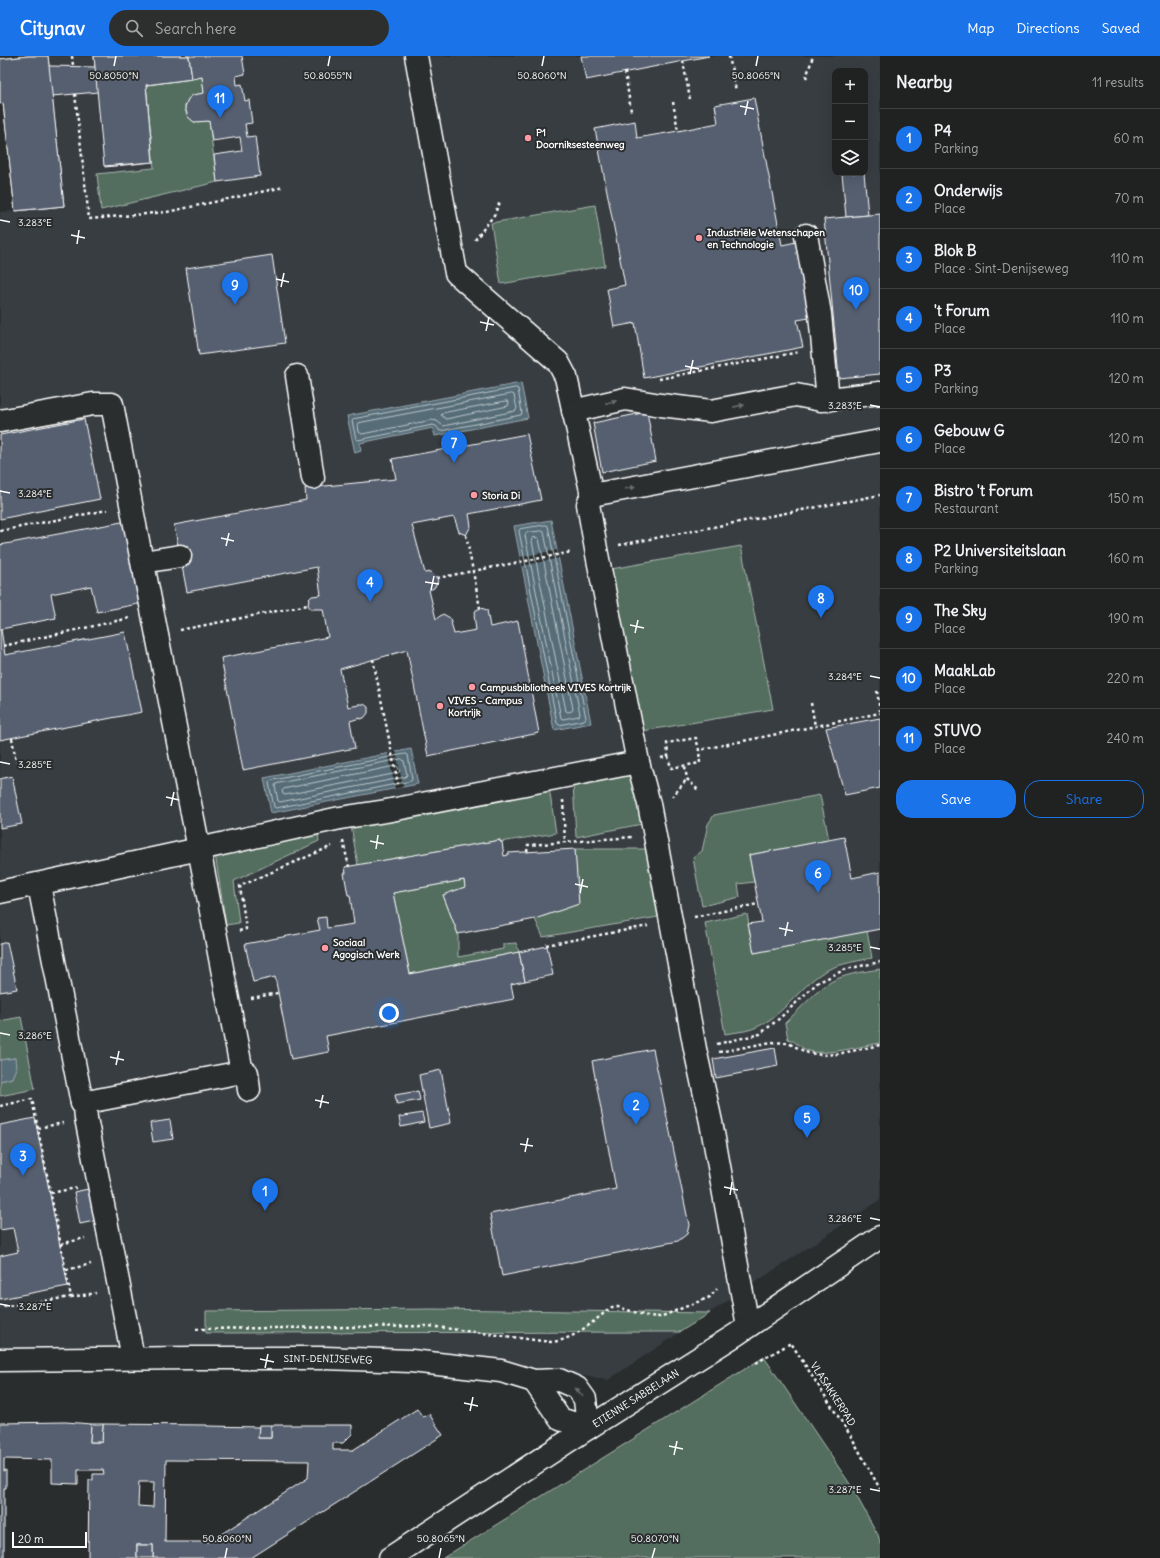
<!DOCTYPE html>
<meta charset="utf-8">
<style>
:root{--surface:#202222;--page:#2d2f2f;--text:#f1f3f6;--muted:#a2a4a5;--line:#3d3f40;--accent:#1a73e8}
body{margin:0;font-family:Delius,sans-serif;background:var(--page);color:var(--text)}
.controls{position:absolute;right:12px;top:12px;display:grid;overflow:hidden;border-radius:8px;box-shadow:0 4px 16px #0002}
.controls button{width:36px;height:36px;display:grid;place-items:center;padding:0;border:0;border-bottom:1px solid var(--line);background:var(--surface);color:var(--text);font:20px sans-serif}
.scale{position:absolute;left:12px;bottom:10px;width:75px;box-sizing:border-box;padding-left:4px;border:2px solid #fff;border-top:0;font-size:11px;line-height:14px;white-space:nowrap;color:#fff;-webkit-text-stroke:3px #2a2d2e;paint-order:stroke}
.you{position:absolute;left:389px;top:957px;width:14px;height:14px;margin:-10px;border:3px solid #fff;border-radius:50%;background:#1a73e8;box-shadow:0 0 0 6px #1a73e833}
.badge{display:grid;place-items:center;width:26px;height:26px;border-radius:50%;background:var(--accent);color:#fff;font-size:13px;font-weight:700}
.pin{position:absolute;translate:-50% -33px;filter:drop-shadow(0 1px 2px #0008)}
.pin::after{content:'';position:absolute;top:21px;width:14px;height:12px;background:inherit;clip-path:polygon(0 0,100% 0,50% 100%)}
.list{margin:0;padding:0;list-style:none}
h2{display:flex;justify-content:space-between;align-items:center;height:52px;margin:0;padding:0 16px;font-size:17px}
h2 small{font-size:13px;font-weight:400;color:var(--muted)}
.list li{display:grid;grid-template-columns:26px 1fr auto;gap:12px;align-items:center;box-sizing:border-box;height:60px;padding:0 16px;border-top:1px solid var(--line)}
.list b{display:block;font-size:15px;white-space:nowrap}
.list p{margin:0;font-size:13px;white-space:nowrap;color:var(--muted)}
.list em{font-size:13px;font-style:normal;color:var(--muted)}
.actions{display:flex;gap:8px;padding:12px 16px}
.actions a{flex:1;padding:9px 0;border:1px solid var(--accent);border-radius:16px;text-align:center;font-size:14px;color:var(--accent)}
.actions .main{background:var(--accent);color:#fff}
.icon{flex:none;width:22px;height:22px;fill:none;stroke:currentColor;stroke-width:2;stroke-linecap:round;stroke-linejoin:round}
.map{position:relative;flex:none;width:880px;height:1502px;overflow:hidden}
header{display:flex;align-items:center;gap:24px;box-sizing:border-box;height:56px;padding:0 20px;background:var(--accent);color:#fff}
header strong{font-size:19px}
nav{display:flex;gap:22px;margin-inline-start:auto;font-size:14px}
.search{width:280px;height:36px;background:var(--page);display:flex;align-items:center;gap:10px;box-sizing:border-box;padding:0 14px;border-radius:22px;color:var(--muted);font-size:15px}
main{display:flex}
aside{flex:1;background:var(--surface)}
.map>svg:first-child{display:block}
.built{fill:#373c42;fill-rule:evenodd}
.green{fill:#536e5e;stroke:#a9b6ae}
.water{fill:#566d78;stroke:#9aa7ae}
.pier{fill:#2a2d2e}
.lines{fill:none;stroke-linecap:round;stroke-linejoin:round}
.shore{stroke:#bbc5c9;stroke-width:1}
.building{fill:#545f6f;stroke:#fff;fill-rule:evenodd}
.minor-casing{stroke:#fff;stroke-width:25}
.path{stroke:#fff;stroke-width:2.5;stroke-dasharray:3 3;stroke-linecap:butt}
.minor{stroke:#2a2d2e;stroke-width:22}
.oneway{fill:#6a6c6d}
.ticks{fill:none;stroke:#fff;stroke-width:1.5}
.poi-dot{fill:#ff9aa2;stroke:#2a2d2e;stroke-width:1.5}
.labels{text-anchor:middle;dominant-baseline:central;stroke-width:4;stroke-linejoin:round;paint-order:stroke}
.poi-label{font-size:10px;font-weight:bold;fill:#fff;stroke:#2a2d2e;text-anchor:start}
.street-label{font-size:10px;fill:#fff;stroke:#2a2d2e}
.ticks-label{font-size:10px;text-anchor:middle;fill:#fff;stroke:#2a2d2e;stroke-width:4;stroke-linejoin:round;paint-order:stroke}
</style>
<header>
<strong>Citynav</strong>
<div class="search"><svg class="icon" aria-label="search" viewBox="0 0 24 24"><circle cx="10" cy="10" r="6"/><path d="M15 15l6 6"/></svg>Search here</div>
<nav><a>Map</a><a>Directions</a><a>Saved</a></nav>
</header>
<main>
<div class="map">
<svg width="880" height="1502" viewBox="0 0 880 1502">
<rect width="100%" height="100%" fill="#2a2d2e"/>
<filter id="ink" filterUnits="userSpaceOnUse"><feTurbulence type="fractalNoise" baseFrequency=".025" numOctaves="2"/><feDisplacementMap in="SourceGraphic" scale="8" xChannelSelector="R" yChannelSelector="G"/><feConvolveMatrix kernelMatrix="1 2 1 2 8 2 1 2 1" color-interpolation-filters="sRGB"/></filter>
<g filter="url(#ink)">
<path class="built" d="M15,0h865v1144l-272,180 -170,-28 -438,1v-1141l15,-1 -15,-152zM835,15h30v102h-30z"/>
<g class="green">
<path d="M202,21l2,16c-18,2 -27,17 -10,29l15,-1 8,61 -116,28 -4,-36 57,-6 -8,-83z"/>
<polygon points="595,149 605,210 501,228 491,167"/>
<polygon points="741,490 773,653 643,675 611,513"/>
<polygon points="630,716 642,768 576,781 573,727"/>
<polygon points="549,732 556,777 500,786 500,784 358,809 351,770"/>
<polygon points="820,739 829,784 749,799 754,826 738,828 740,841 702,850 693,802 702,795 708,768 714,759"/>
<polygon points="318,778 319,785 234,825 239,867 226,869 215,798"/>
<polygon points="575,793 647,793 658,861 543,881 535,863 578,848"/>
<polygon points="464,824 465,831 443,839 458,878 458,901 503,893 503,888 516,887 519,896 410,918 393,837"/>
<path d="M747,858l7,39 113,-22 5,27c-18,4 -38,6 -53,17 -23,17 -39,44 -67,54 -8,3 -18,3 -27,5l-20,-111z"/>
<path d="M880,913v74c-19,3 -54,13 -71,8 -9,-3 -13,-10 -21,-12l-3,-16c13,-12 26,-27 41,-38 15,-11 37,-13 54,-16z"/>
<polygon points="21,961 35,1033 0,1040 0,1025 12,1022 15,1002 0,1004 0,965"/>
<polygon points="434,1253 710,1257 680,1276 206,1277 206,1255"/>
<polygon points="764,1301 850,1428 878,1479 880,1485 880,1502 443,1502"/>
</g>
<g class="water">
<polygon points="521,327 528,362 435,380 433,372 360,387 361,395 355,397 347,360"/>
<polygon points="551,464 591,667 554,674 514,470"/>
<polygon points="411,693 418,728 271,757 264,722"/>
<polygon points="15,1002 16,1012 12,1022 0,1025 0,1004"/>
</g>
<g class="pier">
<polygon points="557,494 559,502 522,510 520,501"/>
<polygon points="396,695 403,731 395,733 388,697"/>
</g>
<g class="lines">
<g class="shore">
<polygon points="516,332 518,333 522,357 521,359 440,375 436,370 433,369 358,384 356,383 352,365 354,363"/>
<polygon points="512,338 514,339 517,353 515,355 443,370 437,365 432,364 362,378 359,376 358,369 359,367"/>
<polygon points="507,345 509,346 508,350 446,363 441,359 443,357"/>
<polygon points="546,469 548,470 586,662 584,664 559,669 557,667 519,475 520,473"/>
<polygon points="542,475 544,476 580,658 579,660 563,663 561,662 525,479 526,477"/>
<polygon points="538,482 539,483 544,506 573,653 572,655 568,656 566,655 532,485 533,482"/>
<polygon points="406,698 408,699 412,723 411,725 276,752 274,751 269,727 270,725"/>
<polygon points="402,703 404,705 407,719 405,721 280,746 278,745 275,730 276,728"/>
<polygon points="397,710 400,715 398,717 285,739 283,738 282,735 284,733"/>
</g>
</g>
<g class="building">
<polygon points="28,0 48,0 49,10 95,11 94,0 189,0 192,23 146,29 153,106 105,111 98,36 52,40 64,150 15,155 3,47 0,48 0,3"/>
<polygon points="28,0 48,0 64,150 15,155 3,47 0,48 0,3"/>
<polygon points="94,0 189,0 192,23 146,29 153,106 104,110"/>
<polygon points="189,0 242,0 245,18 236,20 237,29 242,28 245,45 249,44 252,67 245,68 247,81 255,80 260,120 217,126 214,99 242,95 240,81 212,85 209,65 194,66 188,61 185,51 188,43 193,39 204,37 202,21 192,23"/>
<polygon points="581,0 709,0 586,24"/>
<polygon points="754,42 782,189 801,185 815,261 797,264 803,291 644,322 635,267 614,271 607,233 625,229 595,73 635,65 637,82 678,75 718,67 715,49"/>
<polygon points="842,117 864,117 868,159 846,161"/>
<polygon points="880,158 880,318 839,322 824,163"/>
<polygon points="272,199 285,287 199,299 186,212"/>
<polygon points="647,356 656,405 602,416 593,367"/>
<polygon points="84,363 100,443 0,463 0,379"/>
<polygon points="527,378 541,444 469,458 471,470 466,479 459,476 454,461 412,469 425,517 431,516 437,522 438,525 434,532 429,534 436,563 443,558 450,562 454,578 476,574 474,559 476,554 481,552 487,554 490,571 518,565 539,677 428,700 407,594 340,613 348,651 359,649 358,648 364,648 368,651 368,657 364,662 360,663 360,662 350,665 355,692 243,714 221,602 328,581 323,553 311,553 308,549 309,543 312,540 321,539 317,511 187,536 174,469 306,444 305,432 396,423 392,403"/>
<polygon points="127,465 143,547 97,556 91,530 51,538 56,562 1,573 5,599 125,576 142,656 0,684 0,489"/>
<polygon points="880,662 880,732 845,739 826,672"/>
<polygon points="12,720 22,768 0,772 0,723"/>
<polygon points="844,781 852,822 880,816 880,873 754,897 748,868 762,866 749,799"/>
<polygon points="500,784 500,786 502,786 504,800 508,799 508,797 575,793 579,848 535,863 458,878 443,839 465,831 464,824 393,837 410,918 519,896 525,925 511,928 514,943 326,980 329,996 291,1003 275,921 253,926 245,888 320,874 317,862 326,861 327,872 354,868 350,839 348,839 344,817 346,817 345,811"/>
<polygon points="7,886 17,933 0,936 0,888"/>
<polygon points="547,890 553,919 525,925 519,896"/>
<polygon points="775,992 778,1010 716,1022 713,1003"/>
<polygon points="653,993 689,1169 687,1178 678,1185 502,1220 490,1158 616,1133 592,1005"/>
<polygon points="441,1014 451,1067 429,1072 419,1019"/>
<polygon points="418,1035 420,1044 397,1048 395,1039"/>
<polygon points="422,1057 424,1066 401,1071 399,1061"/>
<polygon points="35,1062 68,1230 0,1243 0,1200 18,1196 13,1172 0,1174 0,1069"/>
<polygon points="170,1064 173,1083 153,1086 150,1067"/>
<polygon points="93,1132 99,1164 80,1168 74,1136"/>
<path d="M417,1353l6,8 6,-3 14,21 -192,123h-98v-13h-16v13h-49l1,-78h4v-6h11l-1,-4h-25v14l-26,-1v-23l-48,-1v12l2,-1v18h-2v70h-4v-135l66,-1 25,2 -1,18h12l1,-18 104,1v1l52,1 -1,11h13v-13h81v9l-9,9h-10v7h20zM166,1404l143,1 -1,17 -99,64h-44zM139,1426h15l-1,25 -15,-1z"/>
<polygon points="91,1368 103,1368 102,1386 90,1386"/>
<polygon points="259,1369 271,1369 271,1382 258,1382"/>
<rect x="137" y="1489" width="16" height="13"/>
</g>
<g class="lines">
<g class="minor-casing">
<g id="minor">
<polyline points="416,0 456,217 558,306 566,321 592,439 588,448 596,493 638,706 649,748 695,993 711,1066 748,1270"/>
<polyline points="806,179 820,258 828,344"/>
<polyline points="297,320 313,422"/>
<polyline points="573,355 625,343 661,349 711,355 796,339 821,344 880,337"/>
<polyline points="0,365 93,348 112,348 143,511"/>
<polyline points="592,439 880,385"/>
<polyline points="143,506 180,500"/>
<polyline points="145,518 199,793 340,762 386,755 638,706"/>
<polyline points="39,829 82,1047 85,1051 86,1062 133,1302"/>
<polyline points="0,836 199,793 242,1016 247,1017 249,1034"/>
<polyline points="82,1047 242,1016"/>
<path id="s1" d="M0,1304l193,-2h131l87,3 90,10 33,10 25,-1 18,8 8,11 3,29"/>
<polyline points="534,1325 560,1363 588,1372"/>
<path id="s2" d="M390,1502l198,-130 149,-94 143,-97"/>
</g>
</g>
<g class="path">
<polyline points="72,0 73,10"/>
<polyline points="729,0 736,35"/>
<polyline points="683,5 690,43"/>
<polyline points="625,16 631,55"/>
<polyline points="806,22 813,0"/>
<polyline points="75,38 89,163 167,156 284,131"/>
<polyline points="673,46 678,75"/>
<polyline points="475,184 494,159 500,146"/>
<polyline points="659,323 799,296"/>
<polyline points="0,475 107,454"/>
<polyline points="466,479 480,552"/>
<polyline points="619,489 880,439"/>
<polyline points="437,522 572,496"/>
<polyline points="180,574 308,549"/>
<polyline points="3,590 130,562"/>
<polyline points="373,603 398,728"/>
<polyline points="877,635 880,655"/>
<polyline points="811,647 815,670"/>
<polyline points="12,682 16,706"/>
<polyline points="668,700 671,712 700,707 699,694"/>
<polyline points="661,702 668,700 667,687 696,682 699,694 880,657"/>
<polyline points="685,711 687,723 698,734"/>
<polyline points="672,741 687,723"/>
<polyline points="563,744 565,787"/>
<polyline points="343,785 349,811"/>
<polyline points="527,796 528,789 632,781"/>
<polyline points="694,861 758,848"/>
<polyline points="239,875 246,873 240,830 332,790"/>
<polyline points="546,889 648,870"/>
<polyline points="251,942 278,937"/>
<polyline points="717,988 760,978 780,962 817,927 846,913 880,906"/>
<polyline points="719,996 772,986 788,987 808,997 823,999 838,998 880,989"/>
<polyline points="0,1050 32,1043 71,1241 0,1251"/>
<polyline points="38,1072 63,1067"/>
<polyline points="51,1137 76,1132"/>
<polyline points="61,1188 85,1182"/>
<polyline points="66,1214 91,1208"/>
<polyline points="71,1241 96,1237"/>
<path d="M196,1273l233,-3 121,16c24,-1 43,-21 62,-35h6l29,9 13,1 50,-20 7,-8"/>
<polyline points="756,1307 791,1287 852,1382 880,1433"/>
</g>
<use href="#minor" class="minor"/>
</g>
<defs><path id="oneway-solid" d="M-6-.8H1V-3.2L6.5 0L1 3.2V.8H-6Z"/></defs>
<g class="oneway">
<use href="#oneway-solid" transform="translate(611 346) rotate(-13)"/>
<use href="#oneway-solid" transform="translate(739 350) rotate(-11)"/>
<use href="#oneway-solid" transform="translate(630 432) rotate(-10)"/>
<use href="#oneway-solid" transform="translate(579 1336) rotate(-132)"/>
</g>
</g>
<path class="ticks" d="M114,10l2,-10M328,10l2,-10M542,10l2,-10M756,10l2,-10M740,50l14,3M745,59l3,-14M0,164l10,2M71,179l14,3M77,188l2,-14M276,223l13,3M281,231l3,-14M480,266l14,3M486,275l3,-14M685,310l14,3M690,318l3,-14M870,349l10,2M0,435l10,2M221,482l13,3M226,490l3,-13M425,526l14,2M431,534l3,-14M630,569l14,3M635,577l3,-13M870,620l10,2M0,706l10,2M166,741l13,3M171,750l3,-14M370,785l14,3M376,793l2,-14M575,828l13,3M580,837l3,-14M779,872l14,3M785,880l3,-14M870,891l10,2M0,977l10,2M110,1001l14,3M116,1009l3,-14M315,1044l14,3M320,1052l3,-13M520,1088l13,2M525,1096l3,-14M724,1131l14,3M730,1139l2,-13M870,1162l10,2M0,1248l10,2M260,1303l14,3M265,1312l3,-14M464,1347l14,3M470,1355l3,-14M669,1390l14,3M674,1399l3,-14M870,1433l10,2M225,1502l2,-10M439,1502l2,-10M652,1502l3,-10"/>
<g class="poi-dot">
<circle cx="528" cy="82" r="4"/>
<circle cx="699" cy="182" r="4"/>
<circle cx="474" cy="439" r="4"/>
<circle cx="472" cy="631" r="4"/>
<circle cx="440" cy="650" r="4"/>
<circle cx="325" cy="892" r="4"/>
</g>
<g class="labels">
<g class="poi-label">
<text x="536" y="76">P1<tspan x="536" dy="12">Doorniksesteenweg</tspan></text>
<text x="707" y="176">Industriële Wetenschapen<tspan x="707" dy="12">en Technologie</tspan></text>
<text x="482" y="439">Storia Di</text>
<text x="480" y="631">Campusbibliotheek VIVES Kortrijk</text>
<text x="448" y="644">VIVES - Campus<tspan x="448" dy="12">Kortrijk</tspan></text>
<text x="333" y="886">Sociaal<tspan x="333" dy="12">Agogisch Werk</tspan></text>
</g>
<g class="street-label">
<text stroke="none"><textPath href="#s1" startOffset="328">SINT-DENIJSEWEG</textPath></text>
<text transform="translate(833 1338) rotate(57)">VLASAKKERPAD</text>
<text stroke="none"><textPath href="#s2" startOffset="293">ETIENNE SABBELAAN</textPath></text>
</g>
</g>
<g class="ticks-label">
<text x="114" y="23">50.8050°N</text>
<text x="328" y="23">50.8055°N</text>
<text x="542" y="23">50.8060°N</text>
<text x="756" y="23">50.8065°N</text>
<text x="35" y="170">3.283°E</text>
<text x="845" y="353">3.283°E</text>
<text x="35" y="441">3.284°E</text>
<text x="845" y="624">3.284°E</text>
<text x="35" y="712">3.285°E</text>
<text x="845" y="895">3.285°E</text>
<text x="35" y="983">3.286°E</text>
<text x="845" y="1166">3.286°E</text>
<text x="35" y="1254">3.287°E</text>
<text x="845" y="1437">3.287°E</text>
<text x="227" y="1486">50.8060°N</text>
<text x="441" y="1486">50.8065°N</text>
<text x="655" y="1486">50.8070°N</text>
</g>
</svg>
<div class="controls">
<button>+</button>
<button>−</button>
<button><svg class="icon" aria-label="layers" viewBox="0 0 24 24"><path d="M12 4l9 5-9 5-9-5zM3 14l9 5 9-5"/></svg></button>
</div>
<div class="scale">20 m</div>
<div class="you"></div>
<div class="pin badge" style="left:265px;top:1155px">1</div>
<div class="pin badge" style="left:636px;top:1069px">2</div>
<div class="pin badge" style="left:23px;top:1120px">3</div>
<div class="pin badge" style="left:370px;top:546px">4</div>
<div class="pin badge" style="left:807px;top:1082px">5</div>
<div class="pin badge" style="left:818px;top:837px">6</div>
<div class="pin badge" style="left:454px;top:407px">7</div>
<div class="pin badge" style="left:821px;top:562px">8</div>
<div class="pin badge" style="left:235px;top:249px">9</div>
<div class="pin badge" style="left:856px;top:254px">10</div>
<div class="pin badge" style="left:220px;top:62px">11</div>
</div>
<aside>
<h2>Nearby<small>11 results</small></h2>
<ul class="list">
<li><span class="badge">1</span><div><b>P4</b><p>Parking</p></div><em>60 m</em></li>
<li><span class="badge">2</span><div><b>Onderwijs</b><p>Place</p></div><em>70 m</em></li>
<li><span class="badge">3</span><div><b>Blok B</b><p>Place · Sint-Denijseweg</p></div><em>110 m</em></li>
<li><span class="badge">4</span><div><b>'t Forum</b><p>Place</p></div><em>110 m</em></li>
<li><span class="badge">5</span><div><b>P3</b><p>Parking</p></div><em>120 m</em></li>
<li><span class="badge">6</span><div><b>Gebouw G</b><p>Place</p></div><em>120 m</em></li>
<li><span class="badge">7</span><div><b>Bistro 't Forum</b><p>Restaurant</p></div><em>150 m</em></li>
<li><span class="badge">8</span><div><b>P2 Universiteitslaan</b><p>Parking</p></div><em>160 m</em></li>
<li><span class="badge">9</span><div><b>The Sky</b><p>Place</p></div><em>190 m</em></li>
<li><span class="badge">10</span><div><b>MaakLab</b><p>Place</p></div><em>220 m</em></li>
<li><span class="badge">11</span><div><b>STUVO</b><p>Place</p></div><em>240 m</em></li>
</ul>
<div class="actions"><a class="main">Save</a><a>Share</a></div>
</aside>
</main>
